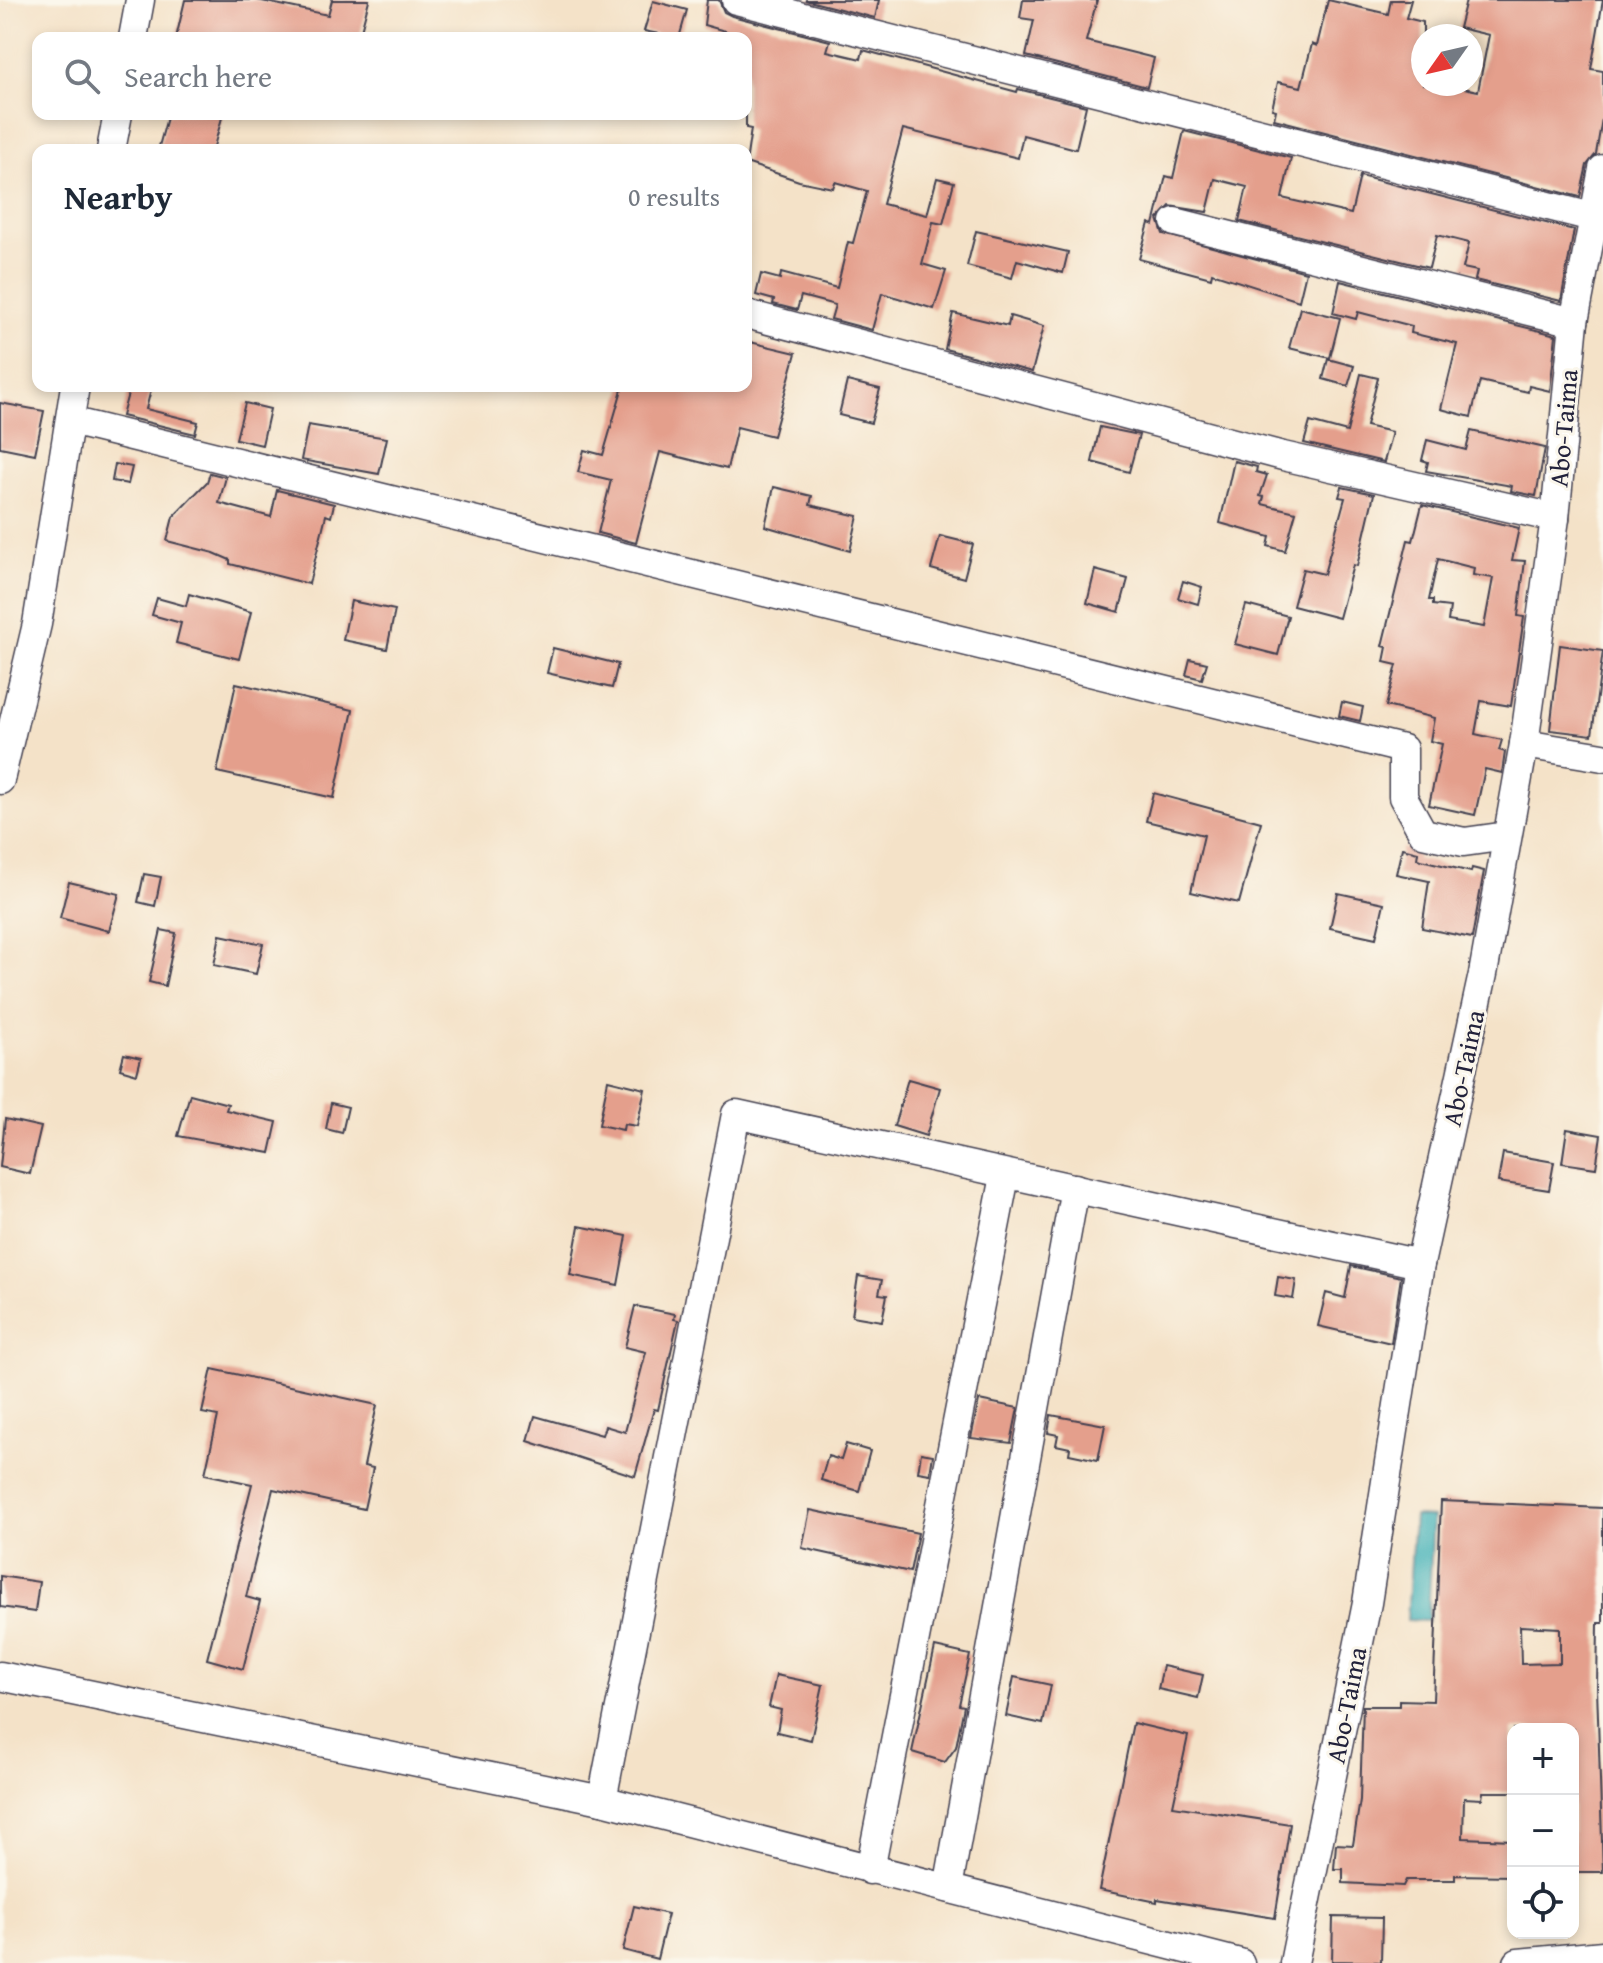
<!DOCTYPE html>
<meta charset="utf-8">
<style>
:root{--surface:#fff;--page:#f2f2f3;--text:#1f2937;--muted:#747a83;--line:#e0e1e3}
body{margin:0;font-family:"Gentium Book Plus",serif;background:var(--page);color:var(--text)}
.controls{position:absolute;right:24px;bottom:24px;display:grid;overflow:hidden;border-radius:16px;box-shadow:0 4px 12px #0003}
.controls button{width:72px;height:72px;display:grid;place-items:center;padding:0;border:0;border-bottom:2px solid var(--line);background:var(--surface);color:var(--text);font:40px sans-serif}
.compass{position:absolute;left:1411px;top:24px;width:72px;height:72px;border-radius:50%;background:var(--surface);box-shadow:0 4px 12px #0003;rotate:236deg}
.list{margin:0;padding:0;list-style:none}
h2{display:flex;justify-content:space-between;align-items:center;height:104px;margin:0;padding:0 32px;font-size:34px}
h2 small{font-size:26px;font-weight:400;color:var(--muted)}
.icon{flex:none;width:44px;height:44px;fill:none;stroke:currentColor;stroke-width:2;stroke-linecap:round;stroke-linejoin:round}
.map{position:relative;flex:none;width:1603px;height:1963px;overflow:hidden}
.search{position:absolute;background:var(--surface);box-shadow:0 4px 12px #0003;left:32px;top:32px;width:720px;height:88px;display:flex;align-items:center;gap:20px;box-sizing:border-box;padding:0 28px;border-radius:16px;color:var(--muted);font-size:30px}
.panel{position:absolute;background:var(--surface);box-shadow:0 4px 12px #0003;left:32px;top:144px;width:720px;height:248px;border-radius:16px}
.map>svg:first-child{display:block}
.water{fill:#3dafb5;stroke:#306878;stroke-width:2}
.building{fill:#e49f8c;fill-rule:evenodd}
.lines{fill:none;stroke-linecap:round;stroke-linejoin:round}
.minor-casing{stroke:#423f50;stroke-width:31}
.minor{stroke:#fff;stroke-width:28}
.labels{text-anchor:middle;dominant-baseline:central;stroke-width:6;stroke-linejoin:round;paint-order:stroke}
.street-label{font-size:26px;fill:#22223b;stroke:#fbf7ec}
</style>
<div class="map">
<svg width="1603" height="1963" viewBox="0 0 1603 1963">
<rect width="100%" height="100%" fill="#fbf7ec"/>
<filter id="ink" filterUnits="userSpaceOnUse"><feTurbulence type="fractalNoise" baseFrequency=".0125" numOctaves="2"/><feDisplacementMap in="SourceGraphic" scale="16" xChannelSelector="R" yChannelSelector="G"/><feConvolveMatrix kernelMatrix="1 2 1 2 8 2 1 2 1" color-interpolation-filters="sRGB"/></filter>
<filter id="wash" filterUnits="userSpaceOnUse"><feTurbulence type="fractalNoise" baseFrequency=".006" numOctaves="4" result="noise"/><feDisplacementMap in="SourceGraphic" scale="32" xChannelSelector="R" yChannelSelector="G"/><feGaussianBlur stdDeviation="1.8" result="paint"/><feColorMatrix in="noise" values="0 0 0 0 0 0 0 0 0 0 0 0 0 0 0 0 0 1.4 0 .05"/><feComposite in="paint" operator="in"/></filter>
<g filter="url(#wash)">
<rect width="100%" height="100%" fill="#f4e2c8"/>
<polygon class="water" points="1414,1516 1433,1517 1428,1621 1407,1620"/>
<g id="blocks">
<g class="building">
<polygon points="185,0 257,0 328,15 332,0 369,0 359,38 176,38"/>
<polygon points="707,0 719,0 724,12 732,16 830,41 827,51 861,59 863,50 1017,92 1018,89 1086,106 1076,149 1023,135 1018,158 903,129 883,204 927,215 937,178 954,182 943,224 933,222 922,264 946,271 934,309 882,293 872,330 831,319 835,305 801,296 797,310 773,304 774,300 756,295 761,274 780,279 781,273 837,288 848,242 853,243 867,191 835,182 833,188 799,181 746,163 751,129 746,128 746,37 704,25"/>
<polygon points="805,0 879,0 875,18"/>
<polygon points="1023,0 1097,0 1086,41 1154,58 1147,87 1026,56 1034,20 1020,18"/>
<polygon points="1328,0 1388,14 1391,0 1411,0 1406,18 1423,22 1423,84 1445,84 1478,91 1489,35 1459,28 1466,0 1603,0 1591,69 1603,71 1603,113 1596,154 1587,165 1580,197 1274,119 1276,110 1272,109 1278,82 1301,87 1312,44 1317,46"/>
<polygon points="653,1 687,10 679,38 644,31"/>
<polygon points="168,114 223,114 213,150 158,150"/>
<polygon points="1184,131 1291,158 1282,198 1351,214 1360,176 1574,230 1561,301 1475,280 1477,271 1463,268 1469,243 1437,235 1429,268 1239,221 1247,187 1215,179 1207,212 1170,206 1158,219 1163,234 1306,272 1299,301 1212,273 1211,278 1139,259 1149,223 1154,225 1166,176 1173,178"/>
<polygon points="976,231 1068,252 1063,273 1017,260 1012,278 967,266"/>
<polygon points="1340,281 1556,335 1550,391 1529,386 1528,392 1480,381 1471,417 1441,409 1457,344 1411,333 1412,326 1358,312 1356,319 1333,313"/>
<polygon points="1300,308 1340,318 1330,358 1289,348"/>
<polygon points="953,313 1008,326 1010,316 1044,326 1032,372 945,349"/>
<polygon points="746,341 796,353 773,436 737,427 727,469 660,452 636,543 598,533 611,480 578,472 584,450 603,455 623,386 746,386"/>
<polygon points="1328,359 1354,366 1348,386 1323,379"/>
<polygon points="1361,374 1378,378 1366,426 1392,432 1384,462 1304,443 1310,422 1347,432"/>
<polygon points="847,381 880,389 871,423 839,415"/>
<polygon points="130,386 152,386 146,409 198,422 195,434 122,416"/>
<polygon points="0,403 44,411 35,454 0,447"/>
<polygon points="245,403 270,409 262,445 236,439"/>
<polygon points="308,425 387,438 379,474 301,460"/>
<polygon points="1100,427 1139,435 1129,472 1092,462"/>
<polygon points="1471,431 1545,448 1536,496 1511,491 1512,486 1426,471 1428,462 1422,460 1427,440 1466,450"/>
<polygon points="1234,461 1257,467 1256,472 1267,475 1260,496 1264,497 1262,504 1296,512 1285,551 1268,546 1270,537 1220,523"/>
<polygon points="115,464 132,467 128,484 112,481"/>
<polygon points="210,473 226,477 219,503 271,517 277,490 334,504 331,517 326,515 309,584 230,564 230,560 214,553 167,541 173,517 207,482"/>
<polygon points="774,487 812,496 810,505 858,516 850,551 765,526"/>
<polygon points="1342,487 1374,494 1357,566 1353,565 1339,618 1293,606 1303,569 1324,574 1345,498 1339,497"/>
<path d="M1422,505l97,23 -7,32 13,1 -7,55 6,1 -13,89 -30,-5 -6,33 27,6 -3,10 6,2 -3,21 -17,-4 -10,46 -46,-10 13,-61 -12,-3 4,-23 -48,-12 11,-41 -13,-3 3,-15 -5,-1 26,-106 5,1zM1438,559l36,9 -1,7 20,3 -9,49 -36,-6 2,-14 -17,-2v-5h-4z"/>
<polygon points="940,536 973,544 964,578 931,569"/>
<polygon points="1095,570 1128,579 1119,612 1087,603"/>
<polygon points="1183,581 1202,587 1198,604 1178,598"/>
<polygon points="189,594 251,612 239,659 176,643 181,623 152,615 157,598 186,606"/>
<polygon points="351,601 395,610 387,649 343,640"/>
<polygon points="1246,605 1288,616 1278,655 1235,644"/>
<polygon points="1560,645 1603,651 1592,735 1550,730"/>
<polygon points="553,648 618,664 612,688 547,673"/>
<polygon points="1190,659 1207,663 1202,679 1186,675"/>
<polygon points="236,683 353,710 334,798 217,772"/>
<polygon points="1342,702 1363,707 1360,721 1339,716"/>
<polygon points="1153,793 1261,822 1239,903 1191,892 1204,835 1146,821"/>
<polygon points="1402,848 1418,852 1417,859 1471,872 1472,868 1484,871 1472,938 1422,928 1429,881 1396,874"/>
<polygon points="144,874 161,877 155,906 138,902"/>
<polygon points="69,882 119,894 109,931 60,918"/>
<polygon points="1338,893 1384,903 1376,938 1330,928"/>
<polygon points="161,930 176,933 165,986 149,982"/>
<polygon points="220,935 263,944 256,974 214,965"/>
<polygon points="124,1054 141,1058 137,1074 120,1069"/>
<polygon points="908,1079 940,1088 926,1136 894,1126"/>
<polygon points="608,1080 645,1089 637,1126 624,1124 623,1130 599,1125"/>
<polygon points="190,1094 228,1104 226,1110 277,1122 270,1153 178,1136"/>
<polygon points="331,1103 348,1107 342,1133 326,1129"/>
<polygon points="5,1119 41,1127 30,1174 0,1167"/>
<polygon points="1567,1129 1601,1135 1596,1168 1562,1163"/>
<polygon points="1503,1153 1554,1162 1549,1190 1498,1182"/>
<polygon points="579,1226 627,1236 618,1285 570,1275"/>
<polygon points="1351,1266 1401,1277 1391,1343 1318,1326 1326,1293 1345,1298"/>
<polygon points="858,1276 882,1280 879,1294 887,1295 882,1321 852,1316"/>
<polygon points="1278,1277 1296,1280 1293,1299 1275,1296"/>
<polygon points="635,1306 675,1314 674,1319 678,1320 658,1410 654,1409 635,1476 528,1441 535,1416 602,1435 605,1426 625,1432 646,1352 625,1347"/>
<polygon points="212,1369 377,1405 364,1466 373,1468 364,1509 273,1489 246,1597 260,1601 243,1669 207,1659 252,1484 205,1474 218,1416 202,1413"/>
<polygon points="979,1400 1018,1408 1011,1443 971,1438"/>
<polygon points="1051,1415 1105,1425 1098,1460 1069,1454 1070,1448 1056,1445 1058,1435 1048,1433"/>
<polygon points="846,1444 870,1451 859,1491 821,1480 828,1456 841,1460"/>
<polygon points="921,1453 933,1455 930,1474 918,1472"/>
<path d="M1441,1501l162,7v115h-5l-1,64 6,185h-30v-143h-60v63h-30l-1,7 -18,-1 -1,40 50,2v36l-58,-1v5h-49l-3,6 -60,-3v-14h-9l2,-25 17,1 7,-45 3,-94h36v-6l34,1zM1520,1626l40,2v35l-39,1z"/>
<polygon points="810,1510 918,1533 910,1572 802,1548"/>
<polygon points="0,1576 39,1582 35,1612 0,1607"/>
<polygon points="935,1647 970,1655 959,1705 964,1706 956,1747 945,1762 912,1752"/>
<polygon points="1163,1666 1203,1675 1198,1698 1158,1689"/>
<polygon points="776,1675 823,1685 811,1740 777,1732 781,1710 769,1707"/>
<polygon points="1014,1677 1051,1685 1043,1724 1006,1716"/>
<polygon points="1133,1723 1188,1736 1173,1806 1290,1824 1275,1918 1157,1899 1157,1902 1099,1890"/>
<polygon points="634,1906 668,1914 657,1959 623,1950"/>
<polygon points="1333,1917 1382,1918 1381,1962 1332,1961"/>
</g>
</g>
</g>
<g filter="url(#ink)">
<use href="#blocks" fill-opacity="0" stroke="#423f50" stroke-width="2"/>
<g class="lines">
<g class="minor-casing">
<g id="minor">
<polyline points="736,0 1596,218"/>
<polyline points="133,38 140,0"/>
<polyline points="111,150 118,114"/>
<polyline points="1175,222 1574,322"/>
<polyline points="746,314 1283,456 1555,518"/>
<polyline points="70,421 1403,749 1403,797 1423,833 1464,842 1507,836"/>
<polyline points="1524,744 1603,757"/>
<polyline points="0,780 37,624 75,386"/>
<polyline points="0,1676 602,1800 1240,1963"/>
<path d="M602,1800l134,-686c228,52 456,100 684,150"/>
<polyline points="870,1870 1005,1176"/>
<polyline points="948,1888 1075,1188"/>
<polyline points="1294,1963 1367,1603 1420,1264 1483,974 1524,744 1555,518 1574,322 1603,169"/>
<polyline points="1518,1963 1603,1955"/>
</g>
</g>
<use href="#minor" class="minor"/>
</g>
</g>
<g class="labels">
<g class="street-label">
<text transform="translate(1563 428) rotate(-85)">Abo-Taima</text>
<text transform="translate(1463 1068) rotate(-78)">Abo-Taima</text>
<text transform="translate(1346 1705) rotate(-79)">Abo-Taima</text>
</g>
</g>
</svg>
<div class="controls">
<button>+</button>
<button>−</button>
<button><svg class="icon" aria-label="locate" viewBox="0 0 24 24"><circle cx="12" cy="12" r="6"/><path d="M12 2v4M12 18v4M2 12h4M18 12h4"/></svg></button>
</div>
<svg class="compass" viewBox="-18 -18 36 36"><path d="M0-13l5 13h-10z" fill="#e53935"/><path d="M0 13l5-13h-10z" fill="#747a83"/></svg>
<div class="search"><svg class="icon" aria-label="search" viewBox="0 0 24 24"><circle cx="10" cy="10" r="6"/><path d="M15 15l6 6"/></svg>Search here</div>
<section class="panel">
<h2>Nearby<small>0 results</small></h2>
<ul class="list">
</ul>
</section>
</div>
